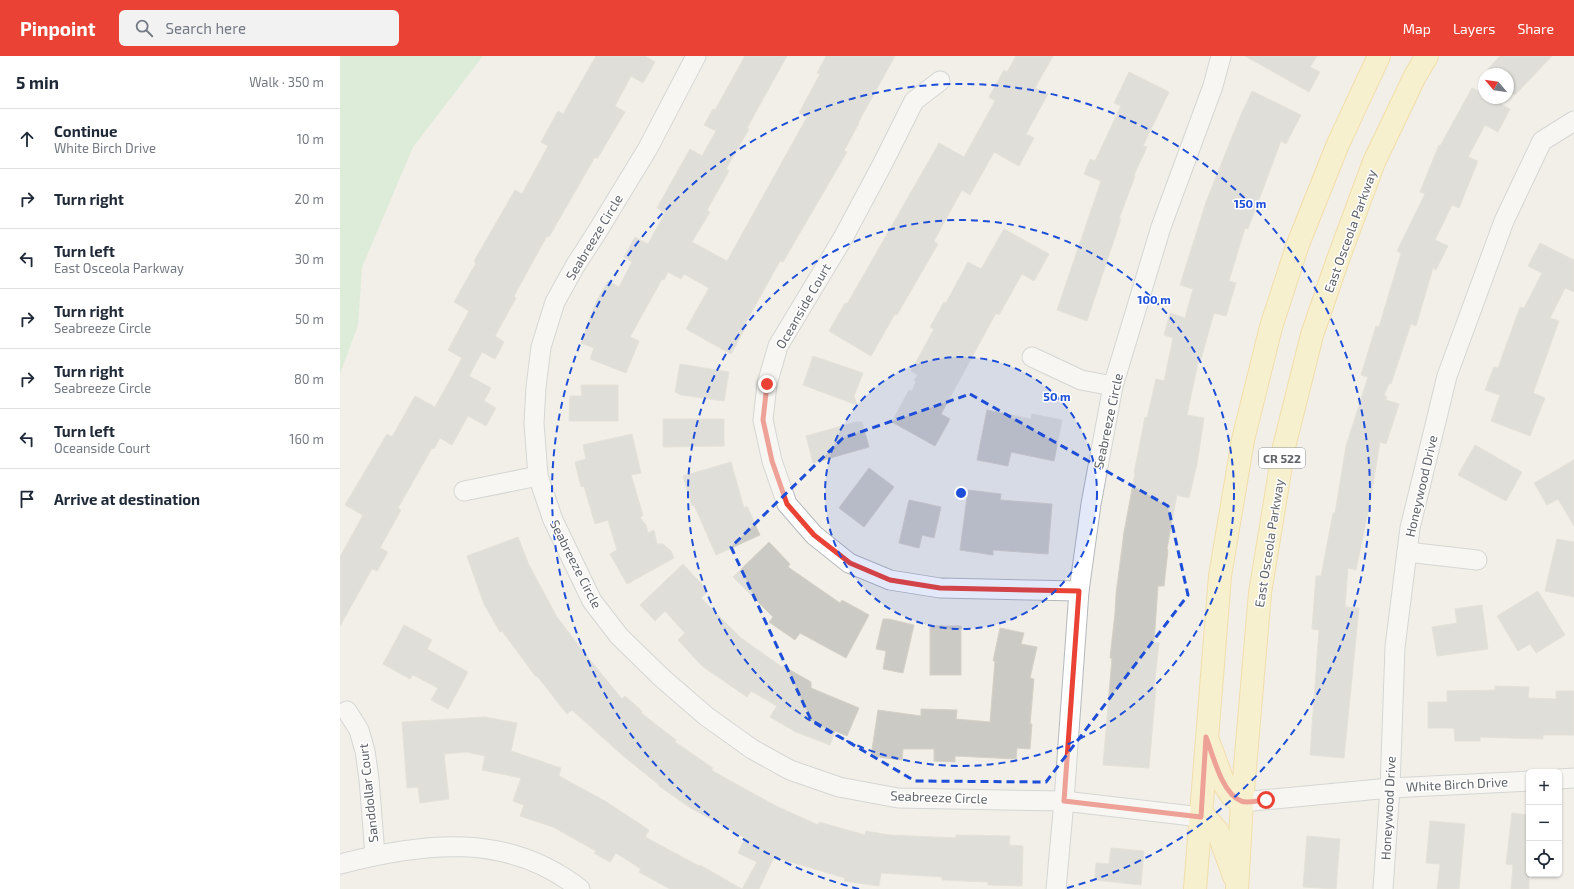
<!DOCTYPE html>
<meta charset="utf-8">
<style>
:root{--surface:#fff;--page:#f2f2f3;--text:#1f2937;--muted:#747a83;--line:#e0e1e3;--accent:#ea4335}
body{margin:0;font-family:"Exo 2",sans-serif;background:var(--page);color:var(--text)}
.controls{position:absolute;right:12px;bottom:12px;display:grid;overflow:hidden;border-radius:6px;box-shadow:0 1px 3px #0004}
.controls button{width:36px;height:36px;display:grid;place-items:center;padding:0;border:0;border-bottom:1px solid var(--line);background:var(--surface);color:var(--text);font:20px sans-serif}
.compass{position:absolute;left:1138px;top:12px;width:36px;height:36px;border-radius:50%;background:var(--surface);box-shadow:0 1px 3px #0004;rotate:299deg}
.stop{position:absolute;width:12px;height:12px;margin:-9px;border:3px solid #ea4335;border-radius:50%;background:#fff}
.stop.end{background:#ea4335;border-color:#fff;box-shadow:0 1px 4px #0008}
.list{margin:0;padding:0;list-style:none}
h2{display:flex;justify-content:space-between;align-items:center;height:52px;margin:0;padding:0 16px;font-size:17px}
h2 small{font-size:13px;font-weight:400;color:var(--muted)}
.list li{display:grid;grid-template-columns:26px 1fr auto;gap:12px;align-items:center;box-sizing:border-box;height:60px;padding:0 16px;border-top:1px solid var(--line)}
.list b{display:block;font-size:15px;white-space:nowrap}
.list p{margin:0;font-size:13px;white-space:nowrap;color:var(--muted)}
.list em{font-size:13px;font-style:normal;color:var(--muted)}
.icon{flex:none;width:22px;height:22px;fill:none;stroke:currentColor;stroke-width:2;stroke-linecap:round;stroke-linejoin:round}
.map{position:relative;flex:none;width:1234px;height:833px;overflow:hidden}
header{display:flex;align-items:center;gap:24px;box-sizing:border-box;height:56px;padding:0 20px;background:var(--accent);color:#fff}
header strong{font-size:19px}
nav{display:flex;gap:22px;margin-inline-start:auto;font-size:14px}
.search{width:280px;height:36px;background:var(--page);display:flex;align-items:center;gap:10px;box-sizing:border-box;padding:0 14px;border-radius:6px;color:var(--muted);font-size:15px}
main{display:flex}
aside{flex:1;background:var(--surface)}
.map>svg:first-child{display:block}
.green{fill:#c5e8c5}
.building{fill:#cccac5;stroke:#d6d1c6}
.lines{fill:none;stroke-linecap:round;stroke-linejoin:round}
.minor-casing{stroke:#b5b8bc;stroke-width:21}
.primary-casing{stroke:#f2c960;stroke-width:24}
.minor{stroke:#fff;stroke-width:19}
.primary{stroke:#fff2af;stroke-width:22}
.route{stroke:#ea4335;stroke-width:5}
.marked{fill:none;stroke:#1d4ed8;stroke-width:3;stroke-dasharray:8 5;stroke-linejoin:round}
.ring{fill:none;stroke:#1d4ed8;stroke-width:2;stroke-dasharray:7 5}
.labels{text-anchor:middle;dominant-baseline:central;stroke-width:3;stroke-linejoin:round;paint-order:stroke}
.shield{fill:#fff;stroke:#8f9295;stroke-width:1}
.shield-label{font-size:12px;font-weight:bold;fill:#5f6368}
.street-label{font-size:13px;fill:#5f6368;stroke:#fff}
.centre{fill:#1d4ed8;stroke:#fff;stroke-width:2}
.ring-label{font-size:12px;text-anchor:middle;font-weight:bold;fill:#1d4ed8;stroke:#fff;stroke-width:3;stroke-linejoin:round;paint-order:stroke}
</style>
<header>
<strong>Pinpoint</strong>
<div class="search"><svg class="icon" aria-label="search" viewBox="0 0 24 24"><circle cx="10" cy="10" r="6"/><path d="M15 15l6 6"/></svg>Search here</div>
<nav><a>Map</a><a>Layers</a><a>Share</a></nav>
</header>
<main>
<aside>
<h2>5 min<small>Walk · 350 m</small></h2>
<ul class="list">
<li><svg class="icon" aria-label="ahead" viewBox="0 0 24 24"><path d="M12 20V5M6 11l6-6 6 6"/></svg><div><b>Continue</b><p>White Birch Drive</p></div><em>10 m</em></li>
<li><svg class="icon" aria-label="right" viewBox="0 0 24 24"><path d="M7 20v-9h11M14 6l5 5-5 5"/></svg><div><b>Turn right</b></div><em>20 m</em></li>
<li><svg class="icon" aria-label="left" viewBox="0 0 24 24"><path d="M17 20v-9H6M10 6l-5 5 5 5"/></svg><div><b>Turn left</b><p>East Osceola Parkway</p></div><em>30 m</em></li>
<li><svg class="icon" aria-label="right" viewBox="0 0 24 24"><path d="M7 20v-9h11M14 6l5 5-5 5"/></svg><div><b>Turn right</b><p>Seabreeze Circle</p></div><em>50 m</em></li>
<li><svg class="icon" aria-label="right" viewBox="0 0 24 24"><path d="M7 20v-9h11M14 6l5 5-5 5"/></svg><div><b>Turn right</b><p>Seabreeze Circle</p></div><em>80 m</em></li>
<li><svg class="icon" aria-label="left" viewBox="0 0 24 24"><path d="M17 20v-9H6M10 6l-5 5 5 5"/></svg><div><b>Turn left</b><p>Oceanside Court</p></div><em>160 m</em></li>
<li><svg class="icon" aria-label="arrive" viewBox="0 0 24 24"><path d="M6 21V4h12l-3 4 3 4H6"/></svg><div><b>Arrive at destination</b></div></li>
</ul>
</aside>
<div class="map">
<svg width="1234" height="833" viewBox="0 0 1234 833">
<rect width="100%" height="100%" fill="#f1efe8"/>
<polygon class="green" points="0,0 143,0 73,91 22,211 18,269 0,318"/>
<g class="building">
<polygon points="256,0 305,0 315,6 303,27 291,20 275,50 285,56 257,103 255,101 209,181 207,180 174,240 176,242 155,280 164,286 155,303 142,296 129,320 151,332 144,345 156,352 146,370 128,360 112,389 100,382 94,393 92,392 58,452 61,454 40,492 48,496 37,515 32,513 0,570 0,501 23,459 5,449 47,378 52,381 75,340 95,351 122,302 108,294 129,255 114,246 136,207 134,205 175,134 182,138 208,90 201,86 218,55 223,58"/>
<polygon points="405,0 447,0 407,72 409,73 386,113 389,115 367,154 370,156 352,186 387,205 467,61 459,57 480,18 477,17 486,0 555,0 518,67 519,67 504,95 507,96 443,206 440,205 405,268 407,269 391,298 346,273 369,232 344,218 341,223 328,216 324,224 322,223 290,281 299,285 286,317 250,303 254,292 241,287 256,246 268,225 279,231 292,206 284,201 295,181 308,188 325,157 317,152 350,93 362,100 376,75 364,69 373,53 375,54"/>
<polygon points="676,0 713,0 695,32 708,38 686,78 694,82 679,110 654,96 630,139 622,134 594,185 598,188 557,259 555,258 531,300 489,275 505,247 507,248 599,87 624,101 655,45 649,41 664,14 667,16"/>
<polygon points="905,0 977,0 970,11 980,16 969,36"/>
<polygon points="1160,0 1212,0 1175,39 1168,32 1168,18 1153,18 1148,13"/>
<polygon points="789,16 829,36 803,90 807,91 794,119 795,120 779,163 781,163 747,265 717,254 761,125 744,118 750,103 755,105 781,50 774,47"/>
<polygon points="1132,32 1144,38 1144,42 1150,42 1170,53 1158,76 1145,69 1128,101 1138,105 1119,152 1112,149 1095,184 1108,190 1096,214 1093,212 1076,270 1071,268 1051,328 1049,328 1044,339 1047,341 1046,344 1059,348 1046,388 1040,386 1029,452 1016,514 1008,512 1005,551 1019,552 1004,702 970,699 979,574 972,573 976,520 981,520 993,457 995,457 1006,390 1028,321 1021,319 1036,270 1039,271 1061,197 1057,195 1085,138 1080,136 1099,89 1100,90"/>
<polygon points="912,35 961,59 946,88 941,85 908,173 905,172 889,225 896,227 886,260 874,257 861,303 859,302 847,359 864,362 857,408 849,442 837,439 827,493 828,494 824,530 818,530 814,587 819,587 814,632 816,632 809,712 763,709 772,602 770,602 775,557 776,538 784,476 795,417 794,417 805,361 807,362 816,323 824,325 833,282 824,279 830,257 845,262 853,233 840,229 866,146 900,61"/>
<polygon points="664,173 709,198 694,225 682,218 659,259 656,257 601,358 610,363 595,390 552,366 569,334 572,335 576,326 574,324 578,319 571,315 594,273 590,271 604,246 606,247 628,206 641,213"/>
<polygon points="1200,187 1234,204 1234,236 1225,232 1210,262 1219,265 1193,337 1205,342 1190,380 1151,365 1160,339 1145,334 1154,311 1158,312 1180,251 1184,252 1202,217 1188,210"/>
<polygon points="473,300 523,317 514,340 517,349 463,329"/>
<polygon points="340,308 389,316 384,345 341,339 335,336"/>
<polygon points="241,329 278,329 278,365 229,365 230,340 242,340"/>
<polygon points="647,354 691,363 692,358 722,364 714,405 671,396 668,410 637,404"/>
<polygon points="323,363 384,363 384,390 323,391"/>
<polygon points="516,366 522,366 529,391 473,407 466,380"/>
<polygon points="292,378 301,417 291,419 303,459 300,462 306,469 308,477 314,474 317,488 323,488 331,495 334,502 287,528 270,498 277,494 268,464 255,468 244,430 241,431 235,406 246,403 243,389"/>
<polygon points="1135,389 1182,416 1166,445 1118,419"/>
<polygon points="1234,404 1234,470 1218,443 1207,449 1194,427"/>
<polygon points="391,406 404,452 407,450 420,479 376,499 354,449 352,450 343,420"/>
<polygon points="529,412 554,431 524,471 499,452"/>
<polygon points="628,434 661,438 660,444 712,448 708,498 653,494 653,499 620,494"/>
<polygon points="569,444 601,451 594,482 582,479 579,492 559,487"/>
<polygon points="178,481 189,509 217,561 246,599 282,643 285,640 302,655 301,657 336,684 335,686 373,712 371,714 434,749 478,769 479,766 525,779 526,775 549,779 616,782 616,779 670,780 669,789 683,790 682,830 648,829 648,826 602,824 602,821 541,817 539,830 504,825 505,822 434,801 419,833 330,833 299,816 301,813 276,797 270,806 254,797 256,795 213,771 180,760 184,749 173,745 181,722 142,714 145,700 126,696 104,698 109,743 80,747 78,731 67,732 62,666 145,661 177,667 171,695 221,712 219,720 265,745 309,774 305,781 359,810 360,809 402,833 417,806 398,797 405,782 349,751 319,730 319,729 281,698 232,654 227,658 197,620 196,621 162,575 160,576 144,548 127,500"/>
<polygon points="1217,483 1234,486 1234,541 1205,535"/>
<polygon points="429,486 450,508 448,511 500,547 502,544 529,559 506,602 460,577 455,584 429,566 433,561 393,521"/>
<polygon points="343,508 368,535 361,542 401,582 442,611 443,610 471,626 471,632 519,652 507,680 495,675 490,689 456,676 430,661 437,650 411,635 407,641 362,610 338,584 345,577 325,555 315,565 300,549"/>
<polygon points="1198,535 1225,579 1196,597 1190,588 1178,595 1157,560"/>
<polygon points="1142,549 1148,593 1097,600 1092,571 1117,567 1115,553"/>
<polygon points="543,563 549,563 574,569 563,617 543,613 546,595 536,593"/>
<polygon points="64,569 92,584 87,593 128,616 108,653 91,644 98,632 73,619 70,623 43,608"/>
<rect x="590" y="570" width="31" height="49"/>
<polygon points="660,572 684,577 681,588 697,591 690,622 694,623 690,668 692,668 690,693 677,692 676,703 615,700 615,706 594,705 594,693 563,693 562,704 531,700 538,654 581,660 581,653 617,654 616,663 650,666 655,605 653,605"/>
<polygon points="1155,630 1189,631 1188,642 1216,643 1216,635 1234,635 1234,679 1203,679 1203,683 1140,681 1140,685 1115,685 1114,672 1088,672 1088,646 1107,646 1107,635 1155,634"/>
<polygon points="1172,757 1189,759 1189,833 1171,833 1173,809 1166,808"/>
<polygon points="1090,765 1125,768 1119,833 1097,833 1100,808 1086,807"/>
<polygon points="967,780 1000,783 996,833 963,831"/>
<polygon points="771,792 804,795 801,829 755,824 756,807 769,808"/>
</g>
<g class="lines">
<g class="minor-casing">
<g id="minor">
<polyline points="356,0 308,92 257,176 235,210 215,246 201,291 196,331 194,367 198,420 213,464 252,545 279,580 322,622 366,660 412,693 450,714 499,731 558,742 724,745 861,761"/>
<polyline points="600,25 574,45 543,107 503,182 438,290 427,328 423,364 432,405 447,448 474,479 509,507 550,524 600,532 739,535"/>
<polyline points="692,301 741,324 773,330"/>
<polyline points="124,435 198,420"/>
<polyline points="1067,496 1137,504"/>
<polyline points="7,655 19,674 25,695 29,723 35,799"/>
<polyline points="1219,723 1234,722"/>
<polyline points="902,746 1050,732 1189,725"/>
<path d="M0,808c84,-22 168,-32 240,25"/>
<polyline points="716,833 724,745 739,535 751,448 773,330 821,171 873,30 881,0"/>
<polyline points="1043,833 1050,732 1055,591 1070,472 1107,320 1164,165 1202,85 1234,65"/>
</g>
</g>
<g class="primary-casing">
<g id="primary">
<polyline points="869,687 884,728 892,740 902,746"/>
<polyline points="861,761 867,763 878,776 894,820"/>
<polyline points="855,833 880,520 903,384 931,271 958,188 998,88 1039,0"/>
<polyline points="897,833 902,746 920,537 944,391 972,279 997,206 1034,106 1075,20 1087,0"/>
</g>
</g>
<use href="#minor" class="minor"/>
<use href="#primary" class="primary"/>
</g>
<g class="lines">
<path class="route" d="M427,328l-4,36 9,41 15,43 27,31 36,28 40,17 50,8 139,3 -15,210 137,16 5,-80c7,18 16,57 35,64 6,3 18,-1 25,-1"/>
</g>
<path d="M0 0H1234V833H0ZM630,338l198,112 20,89 -142,187 -131,-1 -104,-61 -80,-173 112,-109z" fill="#f1efe8" fill-opacity=".55" fill-rule="evenodd"/>
<path class="marked" d="M630,338l198,112 20,89 -142,187 -131,-1 -104,-61 -80,-173 112,-109z"/>
<circle cx="621" cy="437" r="136" fill="#1d4ed8" fill-opacity=".12"/>
<g class="ring">
<circle cx="621" cy="437" r="136"/>
<circle cx="621" cy="437" r="273"/>
<path d="M519 833A409 409 0 1 1 723 833"/>
</g>
<g class="labels">
<rect class="shield" x="919" y="392" width="46" height="20" rx="3"/>
<g class="shield-label">
<text x="942" y="402">CR 522</text>
</g>
<g class="street-label">
<text transform="translate(1010 175) rotate(-70)">East Osceola Parkway</text>
<text transform="translate(254 181) rotate(-59)">Seabreeze Circle</text>
<text transform="translate(463 250) rotate(-60)">Oceanside Court</text>
<text transform="translate(768 365) rotate(-78)">Seabreeze Circle</text>
<text transform="translate(1081 430) rotate(-77)">Honeywood Drive</text>
<text transform="translate(929 487) rotate(-81)">East Osceola Parkway</text>
<text transform="translate(236 508) rotate(63)">Seabreeze Circle</text>
<text transform="translate(1117 728) rotate(-3)">White Birch Drive</text>
<text transform="translate(28 737) rotate(-96)">Sanddollar Court</text>
<text transform="translate(599 741) rotate(2)">Seabreeze Circle</text>
<text transform="translate(1048 752) rotate(-87)">Honeywood Drive</text>
</g>
</g>
<circle cx="621" cy="437" r="6" class="centre"/>
<g class="ring-label">
<text x="910" y="152">150 m</text>
<text x="814" y="248">100 m</text>
<text x="717" y="345">50 m</text>
</g>
</svg>
<div class="controls">
<button>+</button>
<button>−</button>
<button><svg class="icon" aria-label="locate" viewBox="0 0 24 24"><circle cx="12" cy="12" r="6"/><path d="M12 2v4M12 18v4M2 12h4M18 12h4"/></svg></button>
</div>
<svg class="compass" viewBox="-18 -18 36 36"><path d="M0-13l5 13h-10z" fill="#e53935"/><path d="M0 13l5-13h-10z" fill="#747a83"/></svg>
<div class="stop" style="left:926px;top:744px"></div>
<div class="stop end" style="left:427px;top:328px"></div>
</div>
</main>
